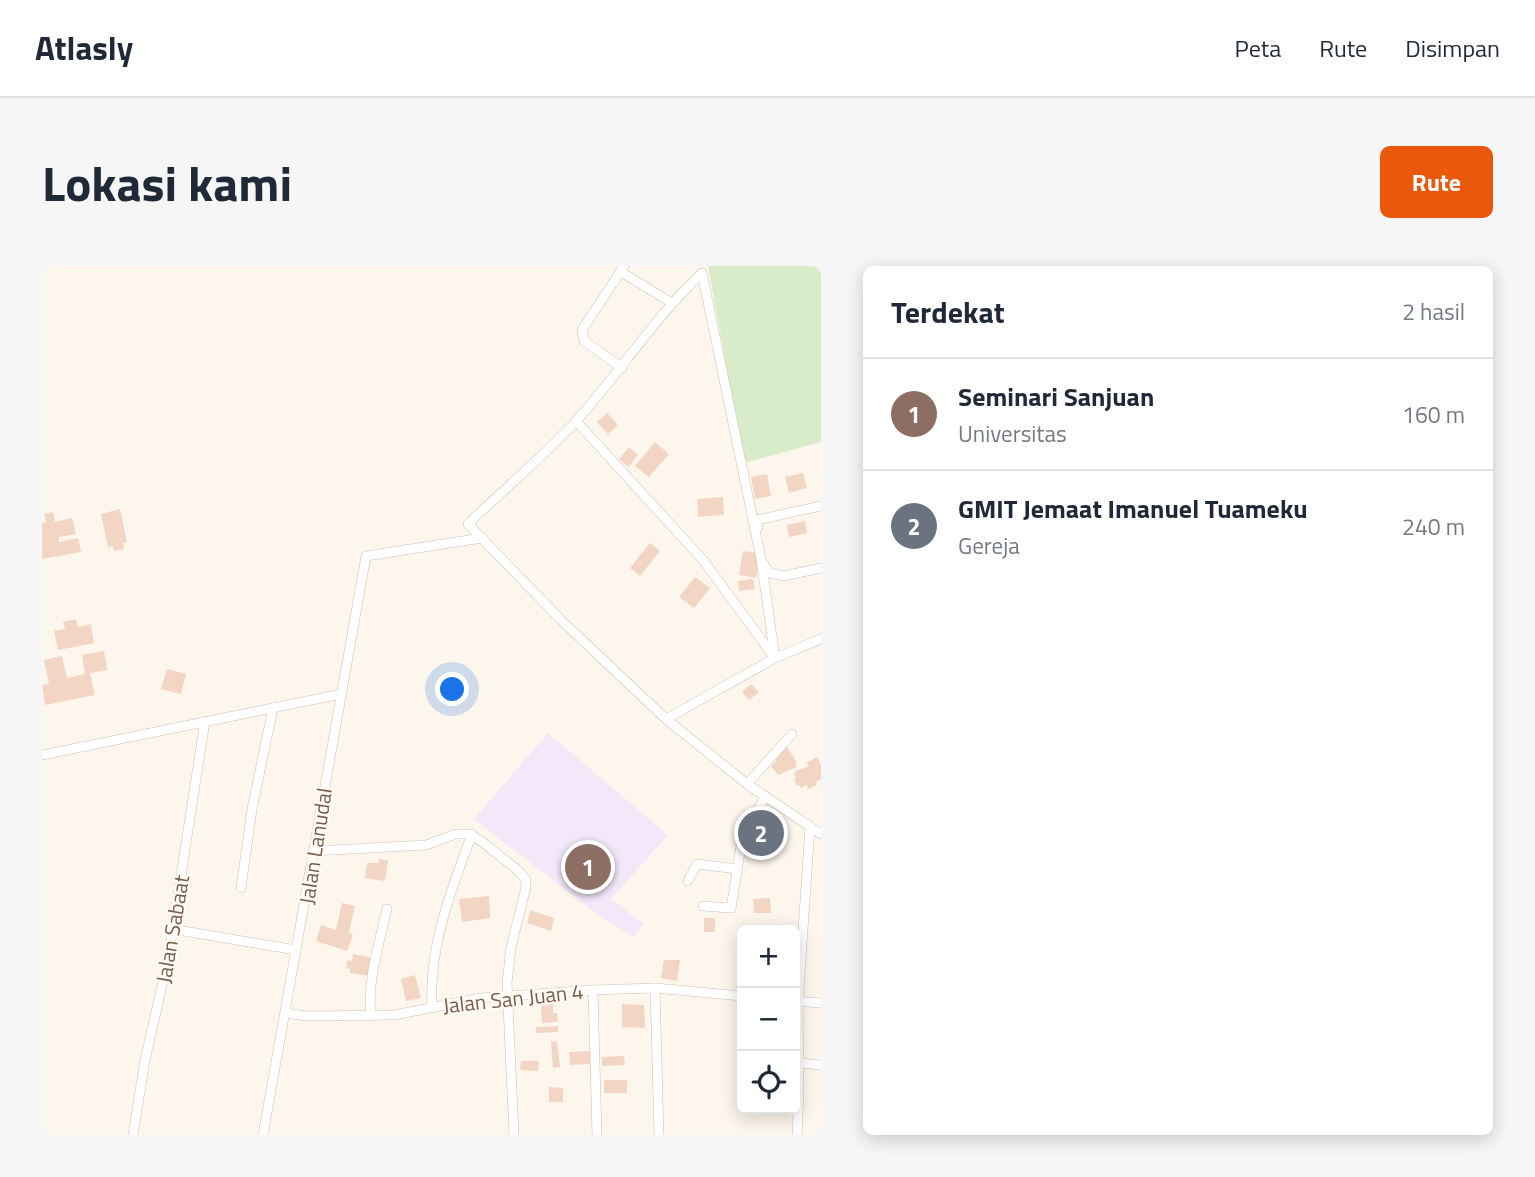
<!DOCTYPE html>
<html lang="id">
<meta charset="utf-8">
<style>
:root{--surface:#fff;--page:#f6f6f7;--text:#1f2937;--muted:#747a83;--line:#e0e1e3;--accent:#ea580c}
body{margin:0;font-family:"Titillium Web",sans-serif;background:var(--page);color:var(--text)}
.controls{position:absolute;right:21px;bottom:21px;display:grid;overflow:hidden;border-radius:10px;box-shadow:0 4px 18px #0003}
.controls button{width:63px;height:63px;display:grid;place-items:center;padding:0;border:0;border-bottom:2px solid var(--line);background:var(--surface);color:var(--text);font:35px sans-serif}
.you{position:absolute;left:411px;top:424px;width:24px;height:24px;margin:-18px;border:5px solid #fff;border-radius:50%;background:#1a73e8;box-shadow:0 0 0 10px #1a73e833}
.badge{display:grid;place-items:center;width:46px;height:46px;border-radius:50%;background:var(--accent);color:#fff;font-size:23px;font-weight:700}
.pin{position:absolute;translate:-50% -50%;border:4px solid #fff;box-shadow:0 2px 7px #0006}
.list{margin:0;padding:0;list-style:none}
h2{display:flex;justify-content:space-between;align-items:center;height:91px;margin:0;padding:0 28px;font-size:30px}
h2 small{font-size:23px;font-weight:400;color:var(--muted)}
.list li{display:grid;grid-template-columns:46px 1fr auto;gap:21px;align-items:center;box-sizing:border-box;height:112px;padding:0 28px;border-top:2px solid var(--line)}
.list b{display:block;font-size:26px;white-space:nowrap}
.list p{margin:0;font-size:23px;white-space:nowrap;color:var(--muted)}
.list em{font-size:23px;font-style:normal;color:var(--muted)}
.icon{flex:none;width:38px;height:38px;fill:none;stroke:currentColor;stroke-width:2;stroke-linecap:round;stroke-linejoin:round}
.map{position:relative;flex:none;width:779px;height:869px;overflow:hidden;border-radius:10px}
header{display:flex;align-items:center;gap:42px;box-sizing:border-box;height:98px;padding:0 35px;background:var(--surface);border-bottom:2px solid var(--line)}
header strong{font-size:33px}
nav{display:flex;gap:38px;margin-inline-start:auto;font-size:24px}
.intro{display:flex;align-items:center;justify-content:space-between;box-sizing:border-box;height:168px;padding:0 42px}
h1{margin:0;font-size:49px}
.button{padding:18px 32px;border-radius:10px;background:var(--accent);color:#fff;font-size:24px;font-weight:700}
main{display:flex;gap:42px;padding:0 42px}
aside{flex:1;background:var(--surface);border-radius:10px;box-shadow:0 4px 18px #0003}
.map>svg:first-child{display:block}
.education{fill:#f3e8fa}
.green{fill:#d8ecc9}
.building{fill:#f3d5c3}
.lines{fill:none;stroke-linecap:round;stroke-linejoin:round}
.minor-casing{stroke:#d1beb0;stroke-width:10}
.minor{stroke:#fff;stroke-width:9}
.labels{text-anchor:middle;dominant-baseline:central;stroke-width:5;stroke-linejoin:round;paint-order:stroke}
.street-label{font-size:21px;fill:#7a5c4d;stroke:#fffaf3}
</style>
<header>
<strong>Atlasly</strong>
<nav><a>Peta</a><a>Rute</a><a>Disimpan</a></nav>
</header>
<div class="intro"><h1>Lokasi kami</h1><a class="button">Rute</a></div>
<main>
<div class="map">
<svg width="779" height="869" viewBox="0 0 779 869">
<rect width="100%" height="100%" fill="#fdf6ec"/>
<polygon class="education" points="506,467 626,569 569,633 602,658 591,671 555,648 432,553"/>
<polygon class="green" points="666,0 779,0 779,176 702,197"/>
<g class="building">
<polygon points="565,147 576,159 566,168 555,156"/>
<polygon points="613,176 627,188 607,211 593,200"/>
<polygon points="587,181 596,189 586,201 577,193"/>
<polygon points="761,207 765,222 747,227 743,211"/>
<polygon points="725,208 729,230 713,233 709,211"/>
<polygon points="681,231 682,249 656,251 655,233"/>
<polygon points="78,243 85,276 81,277 82,283 72,285 71,280 66,281 59,248"/>
<polygon points="11,246 13,256 30,252 34,268 17,271 17,276 36,272 39,286 0,293 0,257 4,256 2,248"/>
<polygon points="763,255 765,267 747,271 745,259"/>
<polygon points="608,277 618,285 598,310 588,302"/>
<polygon points="701,285 718,287 714,312 697,309"/>
<polygon points="653,311 668,322 652,342 637,331"/>
<polygon points="711,313 713,323 697,325 696,315"/>
<polygon points="34,353 36,361 49,358 52,377 16,384 12,365 23,363 21,356"/>
<polygon points="62,385 65,404 48,407 53,429 3,439 0,419 7,418 2,394 20,390 25,412 43,408 40,389"/>
<polygon points="125,403 144,408 139,428 119,423"/>
<polygon points="709,418 717,426 707,434 700,426"/>
<polygon points="745,481 755,496 753,497 755,501 736,509 729,500 735,495 732,492"/>
<polygon points="775,491 779,499 779,513 774,516 775,519 766,523 764,519 759,522 757,519 755,520 752,513 754,512 752,509 754,505 767,500 764,497"/>
<polygon points="721,549 738,558 730,572 734,574 728,585 704,572 710,562 712,563"/>
<polygon points="337,593 346,595 343,615 323,612 325,597 337,597"/>
<polygon points="447,630 448,652 420,656 417,633"/>
<polygon points="728,632 729,647 712,647 711,633"/>
<polygon points="300,637 313,640 307,667 311,669 305,685 274,675 279,659 294,664"/>
<polygon points="488,644 512,652 509,665 485,657"/>
<rect x="662" y="652" width="11" height="14"/>
<polygon points="311,688 331,692 327,710 308,707 308,703 304,702 305,694 310,695"/>
<polygon points="622,694 638,694 635,715 619,712"/>
<polygon points="373,709 379,732 364,735 359,713"/>
<polygon points="499,738 511,738 511,747 515,747 516,756 500,757"/>
<polygon points="580,738 602,739 603,762 580,761"/>
<polygon points="516,760 516,766 494,767 494,761"/>
<polygon points="515,775 518,801 511,802 509,776"/>
<polygon points="548,785 548,798 528,799 527,786"/>
<polygon points="582,790 583,799 560,800 560,791"/>
<polygon points="479,795 497,795 496,805 478,804"/>
<rect x="562" y="814" width="23" height="13"/>
<polygon points="507,821 521,822 521,836 507,836"/>
</g>
<g class="lines">
<g class="minor-casing">
<g id="minor">
<polyline points="579,6 630,37"/>
<polyline points="580,102 542,75 540,64 582,0"/>
<polyline points="534,155 661,294 730,388"/>
<polyline points="716,262 715,254 779,240"/>
<polyline points="721,297 728,307 742,310 779,302"/>
<path d="M733,392l-14,-99 -59,-286c-47,44 -82,99 -125,147 -34,37 -73,69 -109,104l94,97 104,98 81,65 45,-50"/>
<polyline points="624,453 733,392 779,373"/>
<polyline points="0,489 299,428"/>
<polyline points="705,518 779,568"/>
<polyline points="272,585 384,579 414,568 426,568 439,575 478,606 484,614 484,621 469,681 465,717 472,869"/>
<polyline points="646,615 655,598 695,603"/>
<polyline points="199,622 210,543 231,442"/>
<polyline points="661,640 689,642 701,568 723,531"/>
<polyline points="130,663 254,684"/>
<polyline points="613,722 617,869"/>
<polyline points="551,724 555,869"/>
<polyline points="753,735 779,737"/>
<path d="M390,741c-3,-61 19,-117 40,-173"/>
<polyline points="243,747 265,750 352,749 439,732 551,724 613,722 700,730"/>
<path d="M329,750c-4,-37 8,-71 16,-107"/>
<polyline points="757,797 779,799"/>
<polyline points="91,869 103,794 126,693 163,455"/>
<polyline points="221,869 324,290 440,272"/>
<polyline points="755,869 757,826 756,736 768,561"/>
</g>
</g>
<use href="#minor" class="minor"/>
</g>
<g class="labels">
<g class="street-label">
<text transform="translate(273 580) rotate(-81)">Jalan Lanudal</text>
<text transform="translate(130 663) rotate(-80)">Jalan Sabaat</text>
<text transform="translate(471 732) rotate(-6)">Jalan San Juan 4</text>
</g>
</g>
</svg>
<div class="controls">
<button>+</button>
<button>−</button>
<button><svg class="icon" aria-label="locate" viewBox="0 0 24 24"><circle cx="12" cy="12" r="6"/><path d="M12 2v4M12 18v4M2 12h4M18 12h4"/></svg></button>
</div>
<div class="you"></div>
<div class="pin badge" style="left:546px;top:601px;background:#8d6e63">1</div>
<div class="pin badge" style="left:719px;top:567px;background:#6b7280">2</div>
</div>
<aside>
<h2>Terdekat<small>2 hasil</small></h2>
<ul class="list">
<li><span class="badge" style="background:#8d6e63">1</span><div><b>Seminari Sanjuan</b><p>Universitas</p></div><em>160 m</em></li>
<li><span class="badge" style="background:#6b7280">2</span><div><b>GMIT Jemaat Imanuel Tuameku</b><p>Gereja</p></div><em>240 m</em></li>
</ul>
</aside>
</main>
